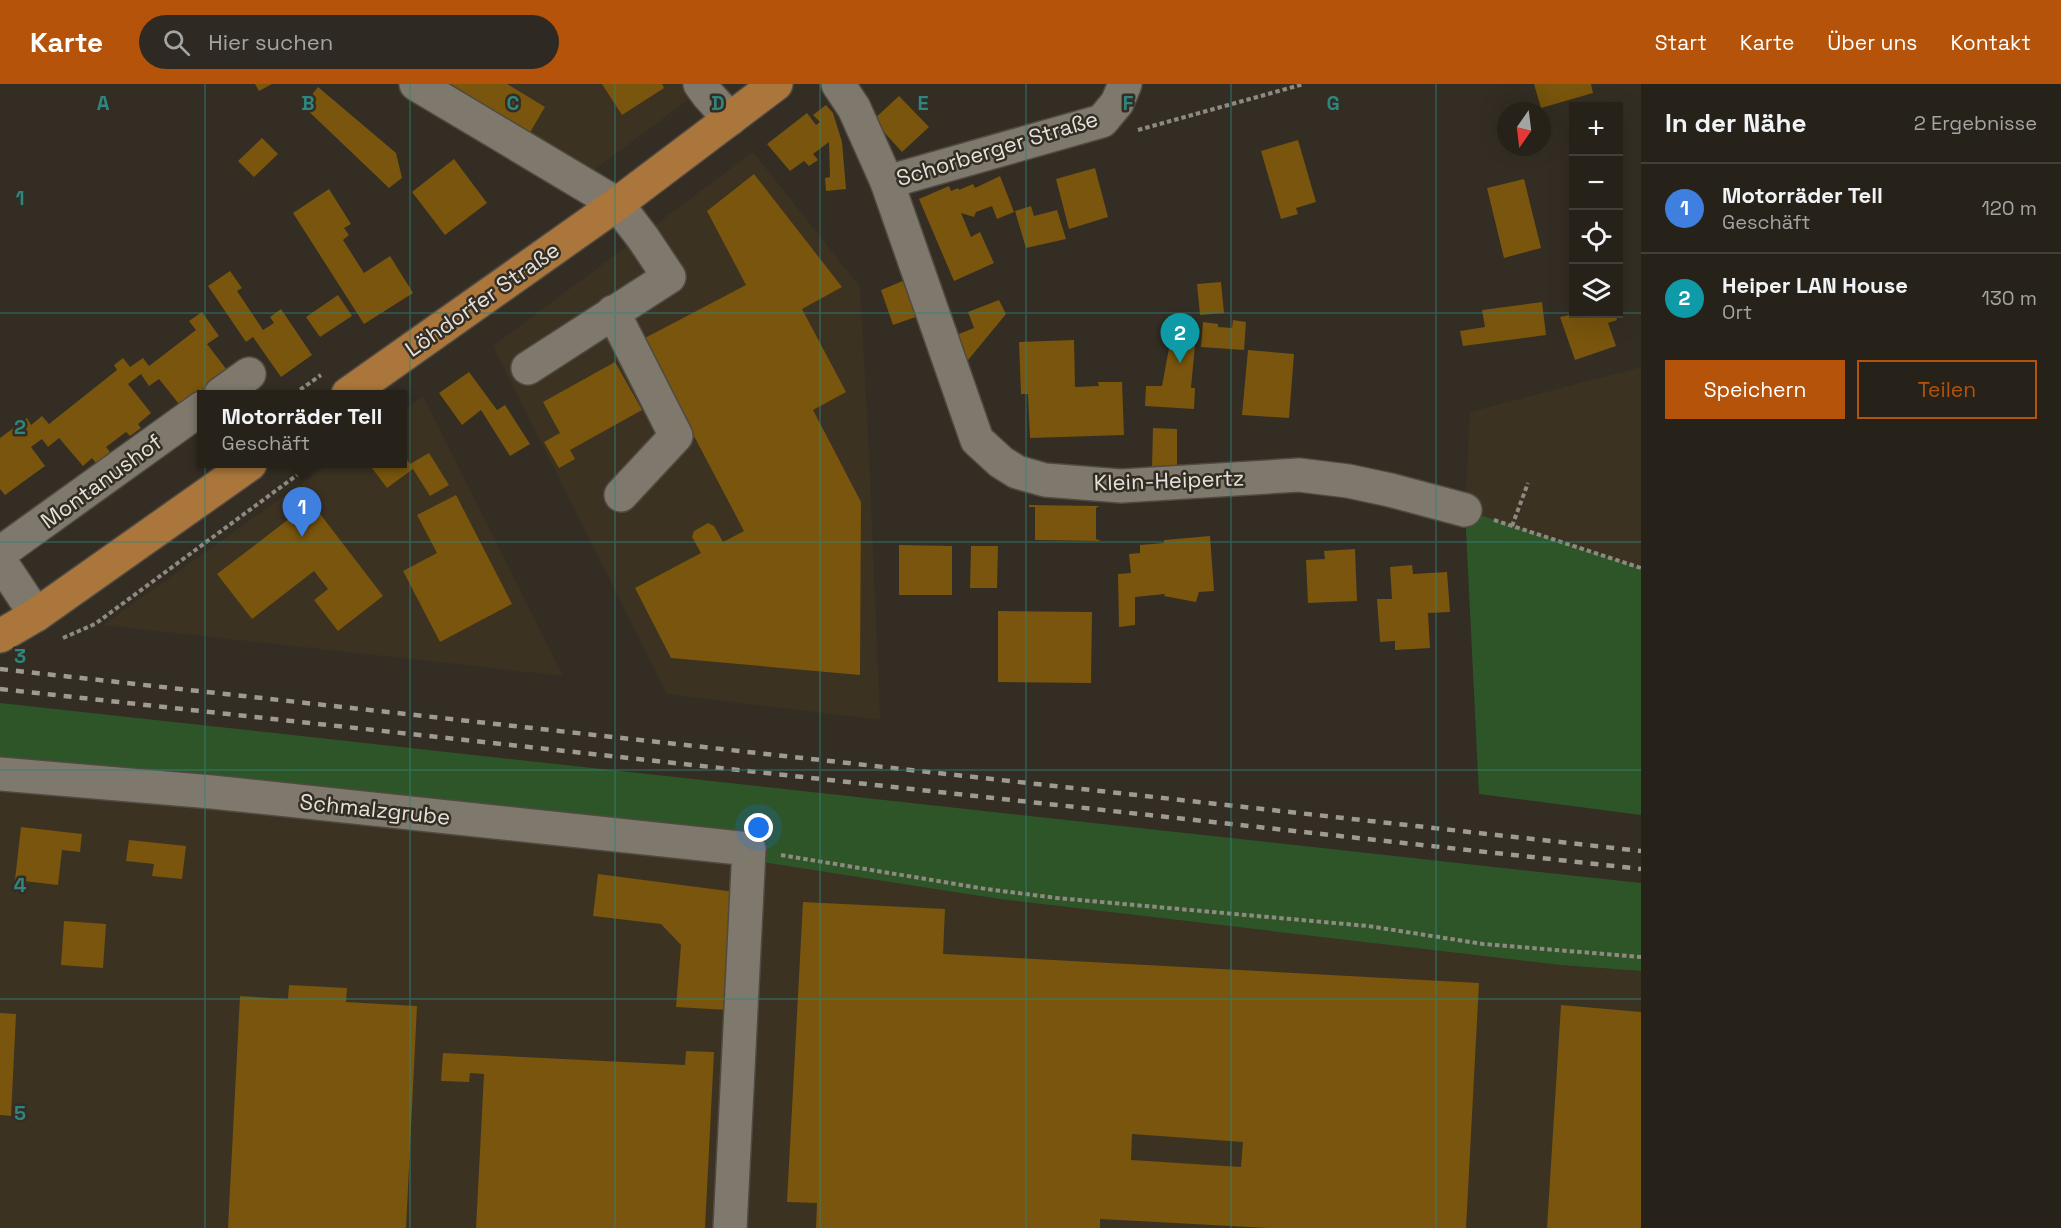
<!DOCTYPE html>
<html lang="de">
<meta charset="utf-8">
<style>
:root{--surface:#26221a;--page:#2e2a23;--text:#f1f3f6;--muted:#a4a4a2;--line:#423f39;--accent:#b45309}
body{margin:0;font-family:"Space Grotesk",sans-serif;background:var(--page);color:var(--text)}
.controls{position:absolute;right:18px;top:18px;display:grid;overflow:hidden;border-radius:0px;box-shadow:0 6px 24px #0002}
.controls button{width:54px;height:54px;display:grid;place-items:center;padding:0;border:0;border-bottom:2px solid var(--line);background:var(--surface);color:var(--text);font:30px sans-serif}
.compass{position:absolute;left:1497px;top:18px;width:54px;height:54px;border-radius:50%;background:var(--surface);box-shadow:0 6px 24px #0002;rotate:194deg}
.you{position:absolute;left:759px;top:744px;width:21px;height:21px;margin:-15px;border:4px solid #fff;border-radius:50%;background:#1a73e8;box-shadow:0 0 0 9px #1a73e833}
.badge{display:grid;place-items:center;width:39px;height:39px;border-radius:50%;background:var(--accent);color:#fff;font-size:20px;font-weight:700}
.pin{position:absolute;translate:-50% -50px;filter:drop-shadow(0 2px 3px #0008)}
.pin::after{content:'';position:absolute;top:32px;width:21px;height:18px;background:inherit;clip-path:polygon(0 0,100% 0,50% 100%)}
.popup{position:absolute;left:197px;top:306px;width:210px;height:78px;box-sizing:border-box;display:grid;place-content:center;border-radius:0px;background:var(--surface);filter:drop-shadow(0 2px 4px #0005);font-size:20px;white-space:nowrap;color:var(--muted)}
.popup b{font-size:22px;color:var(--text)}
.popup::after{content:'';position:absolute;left:50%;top:100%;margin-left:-12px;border:12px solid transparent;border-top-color:var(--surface)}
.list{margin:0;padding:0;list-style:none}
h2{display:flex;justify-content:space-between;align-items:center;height:78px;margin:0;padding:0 24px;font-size:26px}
h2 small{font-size:20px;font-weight:400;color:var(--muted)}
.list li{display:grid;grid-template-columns:39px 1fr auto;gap:18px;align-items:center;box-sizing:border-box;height:90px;padding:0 24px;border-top:2px solid var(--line)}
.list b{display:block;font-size:22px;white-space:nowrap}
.list p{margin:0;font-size:20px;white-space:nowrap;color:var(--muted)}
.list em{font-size:20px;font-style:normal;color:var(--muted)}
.actions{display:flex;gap:12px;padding:18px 24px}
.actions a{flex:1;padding:14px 0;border:2px solid var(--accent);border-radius:0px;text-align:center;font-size:21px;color:var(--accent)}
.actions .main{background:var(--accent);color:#fff}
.icon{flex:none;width:33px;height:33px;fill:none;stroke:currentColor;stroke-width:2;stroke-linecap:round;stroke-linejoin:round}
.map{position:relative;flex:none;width:1641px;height:1144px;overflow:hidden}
header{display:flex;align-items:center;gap:36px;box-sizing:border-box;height:84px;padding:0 30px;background:var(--accent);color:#fff}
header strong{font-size:28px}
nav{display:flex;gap:33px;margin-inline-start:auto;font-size:21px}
.search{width:420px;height:54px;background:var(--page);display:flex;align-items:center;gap:15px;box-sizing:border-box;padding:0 21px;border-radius:33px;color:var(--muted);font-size:22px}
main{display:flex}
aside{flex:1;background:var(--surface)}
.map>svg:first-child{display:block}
.built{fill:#3c3222}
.green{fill:#2e5528}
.building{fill:#79550d;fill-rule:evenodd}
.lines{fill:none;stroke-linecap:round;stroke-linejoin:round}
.minor-casing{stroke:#504a42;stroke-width:36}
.major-casing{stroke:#504a42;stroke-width:36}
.path{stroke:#8e8981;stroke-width:4;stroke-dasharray:4.5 3;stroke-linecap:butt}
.minor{stroke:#7f786c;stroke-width:33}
.major{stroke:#aa763c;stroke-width:33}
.rail{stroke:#9f9a92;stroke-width:4.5;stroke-dasharray:8 8;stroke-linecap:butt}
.grid{fill:none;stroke:#2f867e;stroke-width:1.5;stroke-opacity:0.55}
.labels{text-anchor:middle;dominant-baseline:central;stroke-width:5;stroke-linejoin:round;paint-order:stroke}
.street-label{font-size:22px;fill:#e6e2db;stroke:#332d23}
.grid-label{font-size:20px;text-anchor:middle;font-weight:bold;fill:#2f867e;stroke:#332d23;stroke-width:5;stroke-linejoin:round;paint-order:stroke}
</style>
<header>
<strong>Karte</strong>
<div class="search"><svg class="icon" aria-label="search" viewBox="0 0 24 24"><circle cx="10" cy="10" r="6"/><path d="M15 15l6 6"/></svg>Hier suchen</div>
<nav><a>Start</a><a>Karte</a><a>Über uns</a><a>Kontakt</a></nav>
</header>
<main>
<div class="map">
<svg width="1641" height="1144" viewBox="0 0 1641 1144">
<rect width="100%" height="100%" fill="#332d23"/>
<g class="built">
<polygon points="429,0 709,0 585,93"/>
<polygon points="753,68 860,203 869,369 880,636 667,610 493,262"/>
<polygon points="1641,283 1641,484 1465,426 1470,328"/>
<polygon points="423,312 563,592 103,541 329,380 403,380 403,327"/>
<polygon points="0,697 132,718 734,773 999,815 1560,881 1641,887 1641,1144 0,1144"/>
</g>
<g class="green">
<polygon points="1465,426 1641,484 1641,731 1479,710"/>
<polygon points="0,619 1641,799 1641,887 1560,881 999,815 762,778 0,681"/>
</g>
<g class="building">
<polygon points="255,0 272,0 259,7"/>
<polygon points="451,0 507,0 545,23 529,50"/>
<polygon points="602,0 662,0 664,4 622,31"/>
<polygon points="1534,0 1591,0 1593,9 1541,24"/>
<polygon points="318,3 396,69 402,94 389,104 303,22"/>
<polygon points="899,12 929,43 902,68 873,36"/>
<polygon points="826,21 833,29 842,58 846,105 826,107 825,94 830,93 829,58 813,70 818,76 809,82 804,77 790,87 767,60 807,29 816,41 820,38 813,31"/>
<polygon points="262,54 278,70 254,93 238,77"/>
<polygon points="1298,56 1316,118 1296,124 1298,130 1281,135 1261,67"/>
<polygon points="454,75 487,119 445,151 412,108"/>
<polygon points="1095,84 1108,133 1069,145 1056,95"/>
<polygon points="754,90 842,203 802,225 846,308 813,326 861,418 860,591 671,574 635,504 701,469 692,453 694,447 708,439 714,442 723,458 744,447 643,255 746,201 707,127"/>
<polygon points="1000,92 1014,128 997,135 992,122 976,128 974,133 961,129 971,153 980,148 994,179 954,197 919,115 949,102 951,107 958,104 959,106 973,100 975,104"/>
<polygon points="1524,95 1541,164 1504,174 1487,104"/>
<polygon points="329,105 351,140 344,144 349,151 343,156 364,189 390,172 413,209 364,240 293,129"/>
<polygon points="1031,122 1034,132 1057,126 1066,155 1026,164 1015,127"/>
<polygon points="230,187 242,204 237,207 263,246 274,239 270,233 281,225 312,271 281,293 253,253 246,258 208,202"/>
<polygon points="910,194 924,230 893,241 881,206"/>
<polygon points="1221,198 1224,229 1200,231 1197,200"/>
<polygon points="338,211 352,232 320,253 306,233"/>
<polygon points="999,216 1006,230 964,281 951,253 974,244 968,228"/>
<polygon points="1542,218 1546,251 1463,262 1460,247 1485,243 1482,226"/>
<polygon points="202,228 219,252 207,260 227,286 221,301 183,325 159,295 149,302 141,290 128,300 151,329 138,340 141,344 130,352 126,348 106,363 110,368 96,379 92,374 83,382 59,354 48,363 42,355 31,363 45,382 5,411 0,405 0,354 27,334 31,341 42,332 49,340 117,286 114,281 123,274 130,283 143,274 149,282 196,246 189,237"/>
<polygon points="1574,230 1615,230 1617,236 1608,239 1616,262 1575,276 1560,233"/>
<polygon points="1233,236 1246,238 1244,266 1201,263 1203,238 1218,240 1218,243 1232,244"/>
<polygon points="1074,256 1075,303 1099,302 1098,298 1122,298 1124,351 1030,354 1028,310 1021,310 1019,258"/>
<polygon points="1170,259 1195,261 1191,304 1195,304 1194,325 1145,322 1146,302 1162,302"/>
<polygon points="1248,266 1294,270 1289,334 1242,331"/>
<polygon points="615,278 642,326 570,366 575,375 559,384 544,358 560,349 543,318"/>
<polygon points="469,288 497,326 505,321 530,360 510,372 481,326 462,341 439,309"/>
<polygon points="1153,344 1177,345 1177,385 1152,384"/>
<polygon points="429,369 449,401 430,412 413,385 387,404 369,380 403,380 403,370 410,380"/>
<polygon points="456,411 512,520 440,558 403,487 437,469 417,431"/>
<polygon points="311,418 383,512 338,547 314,516 328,505 314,487 252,535 217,490"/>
<polygon points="1029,421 1099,422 1096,424 1096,455 1101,457 1035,456 1035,423 1029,423"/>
<polygon points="1210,452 1214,507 1199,508 1196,518 1164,512 1165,510 1135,513 1135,541 1119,543 1118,490 1131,489 1129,470 1140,469 1140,461 1164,459 1164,456"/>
<polygon points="899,461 952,462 952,511 899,511"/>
<polygon points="971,462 998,462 997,504 970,504"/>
<polygon points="1355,465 1357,517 1308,519 1306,476 1325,475 1324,467"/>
<polygon points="1412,481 1413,490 1447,488 1450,528 1428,529 1430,564 1395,566 1395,557 1380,558 1377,515 1392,515 1390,483"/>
<polygon points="998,527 1092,528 1091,599 998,598"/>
<polygon points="21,743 82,750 80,768 62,766 58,801 15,796"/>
<polygon points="129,756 186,762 182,795 152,792 154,780 126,777"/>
<polygon points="598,790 735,808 728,926 676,923 681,861 661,840 593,832"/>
<path d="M803,818l142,7 -2,45 536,29 -13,245h-198l-168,-9v9h-284l1,-25 -30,-1zM1132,1050l111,8 -2,25 -110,-7z"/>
<polygon points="64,837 106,840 103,884 61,881"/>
<polygon points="289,901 347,904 346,918 417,922 406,1144 228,1144 240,912 288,915"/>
<polygon points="1561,921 1641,928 1641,1144 1547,1144"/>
<polygon points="0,929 16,930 11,1032 0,1031"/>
<polygon points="686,967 714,968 705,1144 476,1144 484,990 470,989 469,998 441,997 443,969 685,981"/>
</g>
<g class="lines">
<g class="minor-casing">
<g id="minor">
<polyline points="416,0 617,120 643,154 669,193 528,284"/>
<polyline points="700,0 708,11 730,35"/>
<polyline points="838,0 854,24 887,98 977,356 1001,378 1017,388 1045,396 1121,402 1299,391 1348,397 1390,406 1465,426"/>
<polyline points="887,98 1102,37 1117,19 1125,0"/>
<polyline points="613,228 676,352 621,411"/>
<polyline points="221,310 249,290"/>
<polyline points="0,469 202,324"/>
<polyline points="0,477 36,531"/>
<polyline points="0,690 212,708 749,765 730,1144"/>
</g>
</g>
<g class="major-casing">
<g id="major">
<polyline points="348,310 617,120 776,0"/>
<polyline points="0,552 36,531 250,380"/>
</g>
</g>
<g class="path">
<polyline points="1138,46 1304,0"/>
<polyline points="294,310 321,291"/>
<polyline points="1494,436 1641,484"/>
<polyline points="1512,442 1528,399"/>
<polyline points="63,554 95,540 312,380"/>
<polyline points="781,771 986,805 1057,814 1368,842 1483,860 1641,873"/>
</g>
<use href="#minor" class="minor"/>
<use href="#major" class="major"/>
<g class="rail">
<polyline points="0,585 1641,767"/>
<polyline points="0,605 1641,785"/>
</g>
</g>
<path class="grid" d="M205,0v1144M410,0v1144M615,0v1144M820,0v1144M1026,0v1144M1231,0v1144M1436,0v1144M0,229h1574M1618,229h23M0,458h1641M0,686h1641M0,915h1641"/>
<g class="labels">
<g class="street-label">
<text transform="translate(997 64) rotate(-17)">Schorberger Straße</text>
<text transform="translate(482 215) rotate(-35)">Löhdorfer Straße</text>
<text transform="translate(1169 396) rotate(-2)">Klein-Heipertz</text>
<text transform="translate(101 397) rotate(-36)">Montanushof</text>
<text transform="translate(375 725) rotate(6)">Schmalzgrube</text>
</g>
</g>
<g class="grid-label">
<text x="103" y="26">A</text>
<text x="308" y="26">B</text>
<text x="513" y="26">C</text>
<text x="718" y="26">D</text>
<text x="923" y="26">E</text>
<text x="1128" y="26">F</text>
<text x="1333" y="26">G</text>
<text x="20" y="121">1</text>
<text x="20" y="350">2</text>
<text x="20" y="579">3</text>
<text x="20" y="808">4</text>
<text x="20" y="1036">5</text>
</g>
</svg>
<div class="controls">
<button>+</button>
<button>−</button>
<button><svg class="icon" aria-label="locate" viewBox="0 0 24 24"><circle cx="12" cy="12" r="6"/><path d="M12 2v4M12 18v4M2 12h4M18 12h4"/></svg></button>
<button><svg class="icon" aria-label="layers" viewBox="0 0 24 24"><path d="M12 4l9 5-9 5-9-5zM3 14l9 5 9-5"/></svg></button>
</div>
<svg class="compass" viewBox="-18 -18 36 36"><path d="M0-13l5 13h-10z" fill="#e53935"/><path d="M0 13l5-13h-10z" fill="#a4a4a2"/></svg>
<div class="you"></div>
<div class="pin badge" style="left:302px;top:453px;background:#3f7fe0">1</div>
<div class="popup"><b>Motorräder Tell</b>Geschäft</div>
<div class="pin badge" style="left:1180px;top:279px;background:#0f9aa8">2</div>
</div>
<aside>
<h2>In der Nähe<small>2 Ergebnisse</small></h2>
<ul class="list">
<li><span class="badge" style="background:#3f7fe0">1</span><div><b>Motorräder Tell</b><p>Geschäft</p></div><em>120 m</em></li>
<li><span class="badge" style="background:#0f9aa8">2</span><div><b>Heiper LAN House</b><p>Ort</p></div><em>130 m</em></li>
</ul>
<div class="actions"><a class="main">Speichern</a><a>Teilen</a></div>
</aside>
</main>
